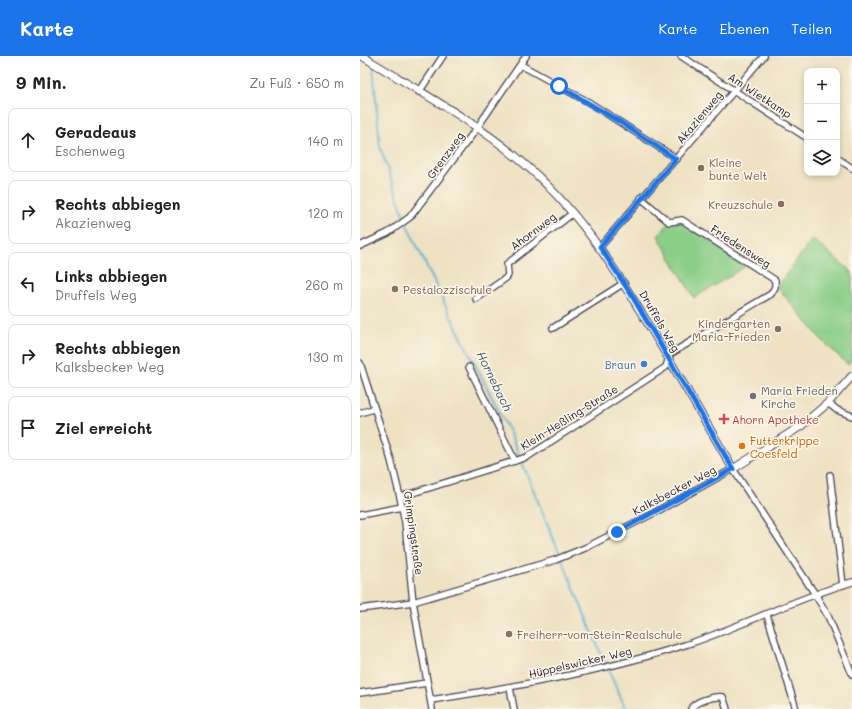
<!DOCTYPE html>
<html lang="de">
<meta charset="utf-8">
<style>
:root{--surface:#fff;--page:#f6f6f6;--text:#202124;--muted:#757577;--line:#e0e0e0;--accent:#1a73e8}
body{margin:0;font-family:Mali,sans-serif;background:var(--page);color:var(--text)}
.controls{position:absolute;right:12px;top:12px;display:grid;overflow:hidden;border-radius:8px;box-shadow:0 2px 6px #0003}
.controls button{width:36px;height:36px;display:grid;place-items:center;padding:0;border:0;border-bottom:1px solid var(--line);background:var(--surface);color:var(--text);font:20px sans-serif}
.stop{position:absolute;width:12px;height:12px;margin:-9px;border:3px solid #1a73e8;border-radius:50%;background:#fff}
.stop.end{background:#1a73e8;border-color:#fff;box-shadow:0 1px 4px #0008}
.list{margin:0;padding:0;list-style:none}
h2{display:flex;justify-content:space-between;align-items:center;height:52px;margin:0;padding:0 16px;font-size:17px}
h2 small{font-size:13px;font-weight:400;color:var(--muted)}
.list li{display:grid;grid-template-columns:26px 1fr auto;gap:12px;align-items:center;box-sizing:border-box;height:64px;margin:0 8px 8px;padding:0 8px;border:1px solid var(--line);border-radius:8px}
.list b{display:block;font-size:15px;white-space:nowrap}
.list p{margin:0;font-size:13px;white-space:nowrap;color:var(--muted)}
.list em{font-size:13px;font-style:normal;color:var(--muted)}
.icon{flex:none;width:22px;height:22px;fill:none;stroke:currentColor;stroke-width:2;stroke-linecap:round;stroke-linejoin:round}
.map{position:relative;flex:none;width:492px;height:653px;overflow:hidden}
header{display:flex;align-items:center;gap:24px;box-sizing:border-box;height:56px;padding:0 20px;background:var(--accent);color:#fff}
header strong{font-size:19px}
nav{display:flex;gap:22px;margin-inline-start:auto;font-size:14px}
main{display:flex}
aside{flex:1;background:var(--surface)}
.map>svg:first-child{display:block}
.green{fill:#8ace88;stroke:#567862}
.lines{fill:none;stroke-linecap:round;stroke-linejoin:round}
.stream{stroke:#52b1d1;stroke-width:2}
.minor-casing{stroke:#413f4f;stroke-width:8}
.tertiary-casing{stroke:#413f4f;stroke-width:9}
.minor{stroke:#fff;stroke-width:5.5}
.tertiary{stroke:#fff;stroke-width:7}
.route{stroke:#1a73e8;stroke-width:5}
.education-dot{fill:#8d6e63;stroke:#fcf5e5;stroke-width:1.5}
.shop-dot{fill:#3f7fe0;stroke:#fcf5e5;stroke-width:1.5}
.worship-dot{fill:#6b7280;stroke:#fcf5e5;stroke-width:1.5}
.health-dot{fill:#e0444e;stroke:#fcf5e5;stroke-width:1.5}
.food-dot{fill:#e8710a;stroke:#fcf5e5;stroke-width:1.5}
.labels{text-anchor:middle;dominant-baseline:central;stroke-width:3.5;stroke-linejoin:round;paint-order:stroke}
.street-label{font-size:11px;fill:#22223b;stroke:#fcf5e5}
.education-label{font-size:11px;fill:#785e54;stroke:#fcf5e5;text-anchor:start}
.shop-label{font-size:11px;fill:#366cbe;stroke:#fcf5e5;text-anchor:end}
.worship-label{font-size:11px;fill:#5b616d;stroke:#fcf5e5;text-anchor:start}
.health-label{font-size:11px;fill:#be3a42;stroke:#fcf5e5;text-anchor:start}
.food-label{font-size:11px;fill:#c56008;stroke:#fcf5e5;text-anchor:start}
.water-label{font-size:12px;font-style:italic;fill:#355b77;stroke:#fcf5e5}
</style>
<header>
<strong>Karte</strong>
<nav><a>Karte</a><a>Ebenen</a><a>Teilen</a></nav>
</header>
<main>
<aside>
<h2>9 Min.<small>Zu Fuß · 650 m</small></h2>
<ul class="list">
<li><svg class="icon" aria-label="ahead" viewBox="0 0 24 24"><path d="M12 20V5M6 11l6-6 6 6"/></svg><div><b>Geradeaus</b><p>Eschenweg</p></div><em>140 m</em></li>
<li><svg class="icon" aria-label="right" viewBox="0 0 24 24"><path d="M7 20v-9h11M14 6l5 5-5 5"/></svg><div><b>Rechts abbiegen</b><p>Akazienweg</p></div><em>120 m</em></li>
<li><svg class="icon" aria-label="left" viewBox="0 0 24 24"><path d="M17 20v-9H6M10 6l-5 5 5 5"/></svg><div><b>Links abbiegen</b><p>Druffels Weg</p></div><em>260 m</em></li>
<li><svg class="icon" aria-label="right" viewBox="0 0 24 24"><path d="M7 20v-9h11M14 6l5 5-5 5"/></svg><div><b>Rechts abbiegen</b><p>Kalksbecker Weg</p></div><em>130 m</em></li>
<li><svg class="icon" aria-label="arrive" viewBox="0 0 24 24"><path d="M6 21V4h12l-3 4 3 4H6"/></svg><div><b>Ziel erreicht</b></div></li>
</ul>
</aside>
<div class="map">
<svg width="492" height="653" viewBox="0 0 492 653">
<rect width="100%" height="100%" fill="#fcf5e5"/>
<filter id="ink" filterUnits="userSpaceOnUse"><feTurbulence type="fractalNoise" baseFrequency=".025" numOctaves="2"/><feDisplacementMap in="SourceGraphic" scale="8" xChannelSelector="R" yChannelSelector="G"/><feConvolveMatrix kernelMatrix="1 2 1 2 8 2 1 2 1" color-interpolation-filters="sRGB"/></filter>
<filter id="wash" filterUnits="userSpaceOnUse"><feTurbulence type="fractalNoise" baseFrequency=".012" numOctaves="4" result="noise"/><feDisplacementMap in="SourceGraphic" scale="16" xChannelSelector="R" yChannelSelector="G"/><feGaussianBlur stdDeviation="0.9" result="paint"/><feColorMatrix in="noise" values="0 0 0 0 0 0 0 0 0 0 0 0 0 0 0 0 0 1.4 0 .05"/><feComposite in="paint" operator="in"/></filter>
<g filter="url(#wash)">
<rect width="100%" height="100%" fill="#eee2c3"/>
<g class="green">
<polygon points="321,165 389,208 334,242 298,180 309,167"/>
<polygon points="452,183 492,216 492,303 488,309 460,282 417,231"/>
</g>
<g class="lines">
<polyline class="stream" points="13,9 20,91 47,169 90,259 149,375 241,598 266,653"/>
</g>
</g>
<g filter="url(#ink)">
<g class="lines">
<g class="minor-casing">
<g id="minor">
<polyline points="321,0 447,82"/>
<polyline points="161,9 230,47 317,103"/>
<polyline points="59,36 83,0"/>
<polyline points="477,102 492,112"/>
<polyline points="0,190 28,177 50,161 117,72 166,0"/>
<polyline points="240,191 404,0"/>
<polyline points="116,243 146,222 148,219 147,208 213,157"/>
<polyline points="193,272 264,227"/>
<polyline points="0,307 31,404 40,441 45,466 53,546 72,653"/>
<polyline points="109,311 155,405"/>
<polyline points="468,347 477,354 492,360"/>
<polyline points="0,357 13,353"/>
<polyline points="470,419 483,529"/>
<polyline points="40,441 167,401 306,311 310,298 411,238 415,231 415,224 322,164 309,166 281,142"/>
<polyline points="0,459 42,451"/>
<polyline points="0,553 53,546 195,504 225,492 292,458 373,413 455,538 468,560 492,618"/>
<polyline points="407,559 436,653"/>
<polyline points="150,632 154,653"/>
<polyline points="0,637 67,627"/>
<path d="M71,644c88,-14 175,-29 260,-57 54,-18 106,-45 161,-61"/>
<path d="M331,653c3,-8 23,-13 32,-12l4,12"/>
</g>
</g>
<g class="tertiary-casing">
<path id="tertiary" d="M2,0c56,35 117,67 166,111 61,54 100,123 141,192 21,37 43,73 64,110l68,-43 27,-23 24,-27"/>
</g>
<use href="#minor" class="minor"/>
<use href="#tertiary" class="tertiary"/>
</g>
</g>
<g class="lines" filter="url(#ink)">
<polyline class="route" points="199,30 260,66 316,103 240,191 271,238 373,413 257,476"/>
</g>
<g class="education-dot">
<circle cx="341" cy="112" r="4"/>
<circle cx="421" cy="148" r="4"/>
<circle cx="35" cy="233" r="4"/>
<circle cx="418" cy="273" r="4"/>
<circle cx="149" cy="578" r="4"/>
</g>
<circle class="shop-dot" cx="284" cy="308" r="4"/>
<circle class="worship-dot" cx="393" cy="340" r="4"/>
<path class="health-dot" d="M362 357h4v4h4v4h-4v4h-4v-4h-4v-4h4z"/>
<circle class="food-dot" cx="382" cy="390" r="4"/>
<g class="labels">
<g class="street-label">
<text transform="translate(400 39) rotate(33)">Am Wietkamp</text>
<text transform="translate(339 61) rotate(-50)">Akazienweg</text>
<text transform="translate(85 99) rotate(-54)">Grenzweg</text>
<text transform="translate(173 175) rotate(-37)">Ahornweg</text>
<text transform="translate(381 190) rotate(33)">Friedensweg</text>
<text transform="translate(300 265) rotate(60)">Druffels Weg</text>
<text transform="translate(209 361) rotate(-32)">Klein-Heßling-Straße</text>
<text transform="translate(314 434) rotate(-28)">Kalksbecker Weg</text>
<text transform="translate(54 477) rotate(82)">Grimpingstraße</text>
<text transform="translate(220 606) rotate(-13)">Hüppelswicker Weg</text>
</g>
<g class="education-label">
<text x="349" y="106">Kleine<tspan x="349" dy="13">bunte Welt</tspan></text>
<text x="413" y="148" text-anchor="end">Kreuzschule</text>
<text x="43" y="233">Pestalozzischule</text>
<text x="410" y="267" text-anchor="end">Kindergarten<tspan x="410" dy="13">Maria-Frieden</tspan></text>
<text x="157" y="578">Freiherr-vom-Stein-Realschule</text>
</g>
<g class="shop-label">
<text x="276" y="308">Braun</text>
</g>
<g class="worship-label">
<text x="401" y="334">Maria Frieden<tspan x="401" dy="13">Kirche</tspan></text>
</g>
<g class="health-label">
<text x="372" y="363">Ahorn Apotheke</text>
</g>
<g class="food-label">
<text x="390" y="384">Futterkrippe<tspan x="390" dy="13">Coesfeld</tspan></text>
</g>
<g class="water-label">
<text transform="translate(135 325) rotate(64)">Hornebach</text>
</g>
</g>
</svg>
<div class="controls">
<button>+</button>
<button>−</button>
<button><svg class="icon" aria-label="layers" viewBox="0 0 24 24"><path d="M12 4l9 5-9 5-9-5zM3 14l9 5 9-5"/></svg></button>
</div>
<div class="stop" style="left:199px;top:30px"></div>
<div class="stop end" style="left:257px;top:476px"></div>
</div>
</main>
